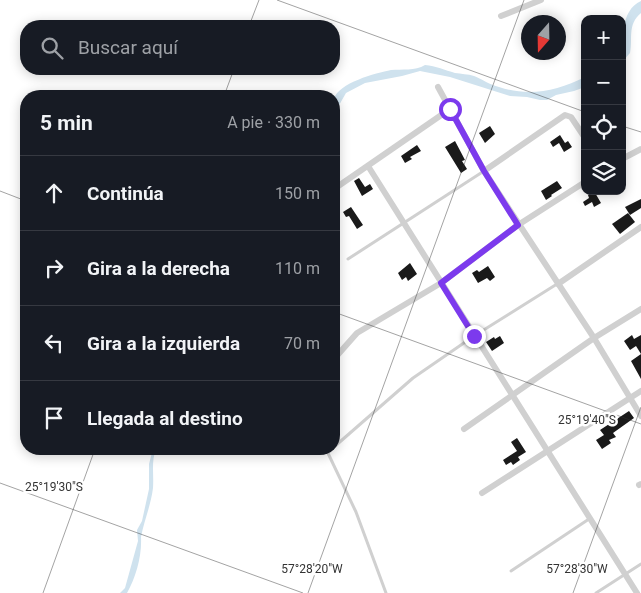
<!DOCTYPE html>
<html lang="es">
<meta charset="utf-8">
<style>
:root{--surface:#171b24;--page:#20242c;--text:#f1f3f6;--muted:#9ea1a6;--line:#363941}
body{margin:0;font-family:Roboto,sans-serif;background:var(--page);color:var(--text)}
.controls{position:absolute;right:15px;top:15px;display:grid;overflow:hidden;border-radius:10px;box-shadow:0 2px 12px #0003}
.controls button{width:45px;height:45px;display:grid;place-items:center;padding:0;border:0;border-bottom:1px solid var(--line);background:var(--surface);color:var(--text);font:25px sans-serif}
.compass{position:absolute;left:521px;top:15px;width:45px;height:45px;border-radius:50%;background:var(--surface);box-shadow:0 2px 12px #0003;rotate:200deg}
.stop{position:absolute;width:15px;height:15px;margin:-11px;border:4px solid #7c3aed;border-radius:50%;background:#fff}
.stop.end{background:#7c3aed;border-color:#fff;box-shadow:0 1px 5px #0008}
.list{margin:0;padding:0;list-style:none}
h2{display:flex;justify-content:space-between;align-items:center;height:65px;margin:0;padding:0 20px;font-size:21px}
h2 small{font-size:16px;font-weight:400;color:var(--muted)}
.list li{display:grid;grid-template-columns:32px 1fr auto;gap:15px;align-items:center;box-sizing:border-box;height:75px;padding:0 20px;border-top:1px solid var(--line)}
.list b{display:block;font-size:19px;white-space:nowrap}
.list em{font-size:16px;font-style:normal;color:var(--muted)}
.icon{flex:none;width:28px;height:28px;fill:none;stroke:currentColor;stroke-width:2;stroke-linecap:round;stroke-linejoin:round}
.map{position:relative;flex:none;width:641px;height:593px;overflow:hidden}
.search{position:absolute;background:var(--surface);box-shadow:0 2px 12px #0003;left:20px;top:20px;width:320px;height:55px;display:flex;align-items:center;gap:12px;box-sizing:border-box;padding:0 18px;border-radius:20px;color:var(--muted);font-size:19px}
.panel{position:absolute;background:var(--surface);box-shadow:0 2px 12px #0003;left:20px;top:90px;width:320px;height:365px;border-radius:20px}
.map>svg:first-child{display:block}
.water{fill:#cfe2ee}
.building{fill:#1a1a1a}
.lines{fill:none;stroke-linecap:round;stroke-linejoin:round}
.service{stroke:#d0d0d0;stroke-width:3}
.minor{stroke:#d0d0d0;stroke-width:6}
.route{stroke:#7c3aed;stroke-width:6}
.ticks{fill:none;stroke:#333;stroke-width:1;stroke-opacity:0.45}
.ticks-label{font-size:12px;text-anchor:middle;fill:#333;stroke:#fff;stroke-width:5;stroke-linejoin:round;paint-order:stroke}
</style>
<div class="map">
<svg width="641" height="593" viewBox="0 0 641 593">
<rect width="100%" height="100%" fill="#fff"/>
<g class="water">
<path d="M641,1v12c-14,12 -8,25 -11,40l-8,9c0,-19 -2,-52 19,-61z"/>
<path d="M425,65c11,1 20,5 30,8 6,1 13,1 19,3 8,3 16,9 25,11 30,10 58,4 86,-10v10l-11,4 -18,4 -9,5h-7l-13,-3 -17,-1 -60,-19 -30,-6 -18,5 -37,7 -19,10 -12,21c0,-4 -1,-11 0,-15 4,-16 42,-26 57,-29 11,-1 24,1 34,-5z"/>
<path d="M153,449h3c-5,13 -2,25 -3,39 -2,17 -9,33 -12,49 1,19 -5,40 -14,56h-7l5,-5 13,-47 -1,-11 5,-9 7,-32v-25z"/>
</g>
<g class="building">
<polygon points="490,126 495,134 485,143 479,133"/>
<polygon points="560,135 565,143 568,141 572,147 564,152 559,143 553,147 550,142"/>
<polygon points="455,141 465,160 462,161 467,169 461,173 445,147"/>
<polygon points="417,145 421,151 410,157 412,159 405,163 401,156"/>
<polygon points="359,178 365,187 370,184 373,189 362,196 354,181"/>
<polygon points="557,181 562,188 551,195 552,196 546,200 541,191"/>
<polygon points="594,191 601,203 594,207 592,202 585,206 583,202 589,198 588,195"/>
<polygon points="641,199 641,208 630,215 625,207"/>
<polygon points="351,207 363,225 357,229 349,216 346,217 343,212"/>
<polygon points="628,213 635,222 620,234 612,224"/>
<polygon points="410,263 417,274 408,281 406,277 402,280 398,273"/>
<polygon points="488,266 495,277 490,281 487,278 478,283 472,273 477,270 479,272"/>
<polygon points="632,335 634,339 641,335 641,379 631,361 641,354 636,346 630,350 624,341"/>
<polygon points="500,336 504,343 492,351 486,342 494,337 495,339"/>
<polygon points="629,411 634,418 613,433 616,437 609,440 611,443 602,449 596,440 604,435 600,430"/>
<polygon points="517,438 526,452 518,457 520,460 513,465 511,462 506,465 503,460 517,451 511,442"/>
</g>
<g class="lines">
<g class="service">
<polyline points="348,259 484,171"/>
<polyline points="334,447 413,378 474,336 557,284"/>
<polyline points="326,449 356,512 386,593"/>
<polyline points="511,571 589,519"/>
<polyline points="596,593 641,564"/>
</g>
<g class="minor">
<polyline points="501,16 541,0"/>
<polyline points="438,87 484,171 594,338 641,416"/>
<polyline points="622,159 641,149"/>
<polyline points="368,166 637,593"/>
<polyline points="484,171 565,115 571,117 585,138"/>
<polyline points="334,189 450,109"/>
<polyline points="558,284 641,227"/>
<polyline points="334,359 357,333 441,283 518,225 585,182"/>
<polyline points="464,429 594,338 641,309"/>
<polyline points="639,485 641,484"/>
<polyline points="482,493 641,391"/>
</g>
</g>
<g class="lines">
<polyline class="route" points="450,109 484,171 518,225 441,283 474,336"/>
</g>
<path class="ticks" d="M277,0l308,112M249,26l10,-26M224,96l10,-27M622,126l19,6M0,191l26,10M334,312l307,112M0,483l303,110M43,593l52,-144M308,593l216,-593M573,593l68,-186"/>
<g class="ticks-label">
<text x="587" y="424">25°19'40"S</text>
<text x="54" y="491">25°19'30"S</text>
<text x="312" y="573">57°28'20"W</text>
<text x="577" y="573">57°28'30"W</text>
</g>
</svg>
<div class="controls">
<button>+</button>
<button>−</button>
<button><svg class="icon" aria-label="locate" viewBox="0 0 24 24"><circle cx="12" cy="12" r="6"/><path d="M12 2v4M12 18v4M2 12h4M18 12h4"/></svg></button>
<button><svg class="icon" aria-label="layers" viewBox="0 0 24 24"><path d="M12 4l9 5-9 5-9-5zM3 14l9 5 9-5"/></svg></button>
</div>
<svg class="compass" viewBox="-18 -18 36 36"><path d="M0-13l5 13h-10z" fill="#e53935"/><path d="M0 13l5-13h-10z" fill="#9ea1a6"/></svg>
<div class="stop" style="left:450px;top:109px"></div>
<div class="stop end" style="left:474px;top:336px"></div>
<div class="search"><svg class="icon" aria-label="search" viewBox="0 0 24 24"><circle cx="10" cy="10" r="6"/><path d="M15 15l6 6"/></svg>Buscar aquí</div>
<section class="panel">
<h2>5 min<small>A pie · 330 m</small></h2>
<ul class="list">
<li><svg class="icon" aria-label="ahead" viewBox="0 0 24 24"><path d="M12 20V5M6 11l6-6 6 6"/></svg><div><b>Continúa</b></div><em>150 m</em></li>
<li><svg class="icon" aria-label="right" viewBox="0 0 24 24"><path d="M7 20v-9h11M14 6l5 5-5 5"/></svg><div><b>Gira a la derecha</b></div><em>110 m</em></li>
<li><svg class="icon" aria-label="left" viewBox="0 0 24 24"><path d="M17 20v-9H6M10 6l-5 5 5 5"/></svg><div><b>Gira a la izquierda</b></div><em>70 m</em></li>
<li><svg class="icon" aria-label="arrive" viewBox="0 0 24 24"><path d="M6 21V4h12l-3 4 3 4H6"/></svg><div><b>Llegada al destino</b></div></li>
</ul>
</section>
</div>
